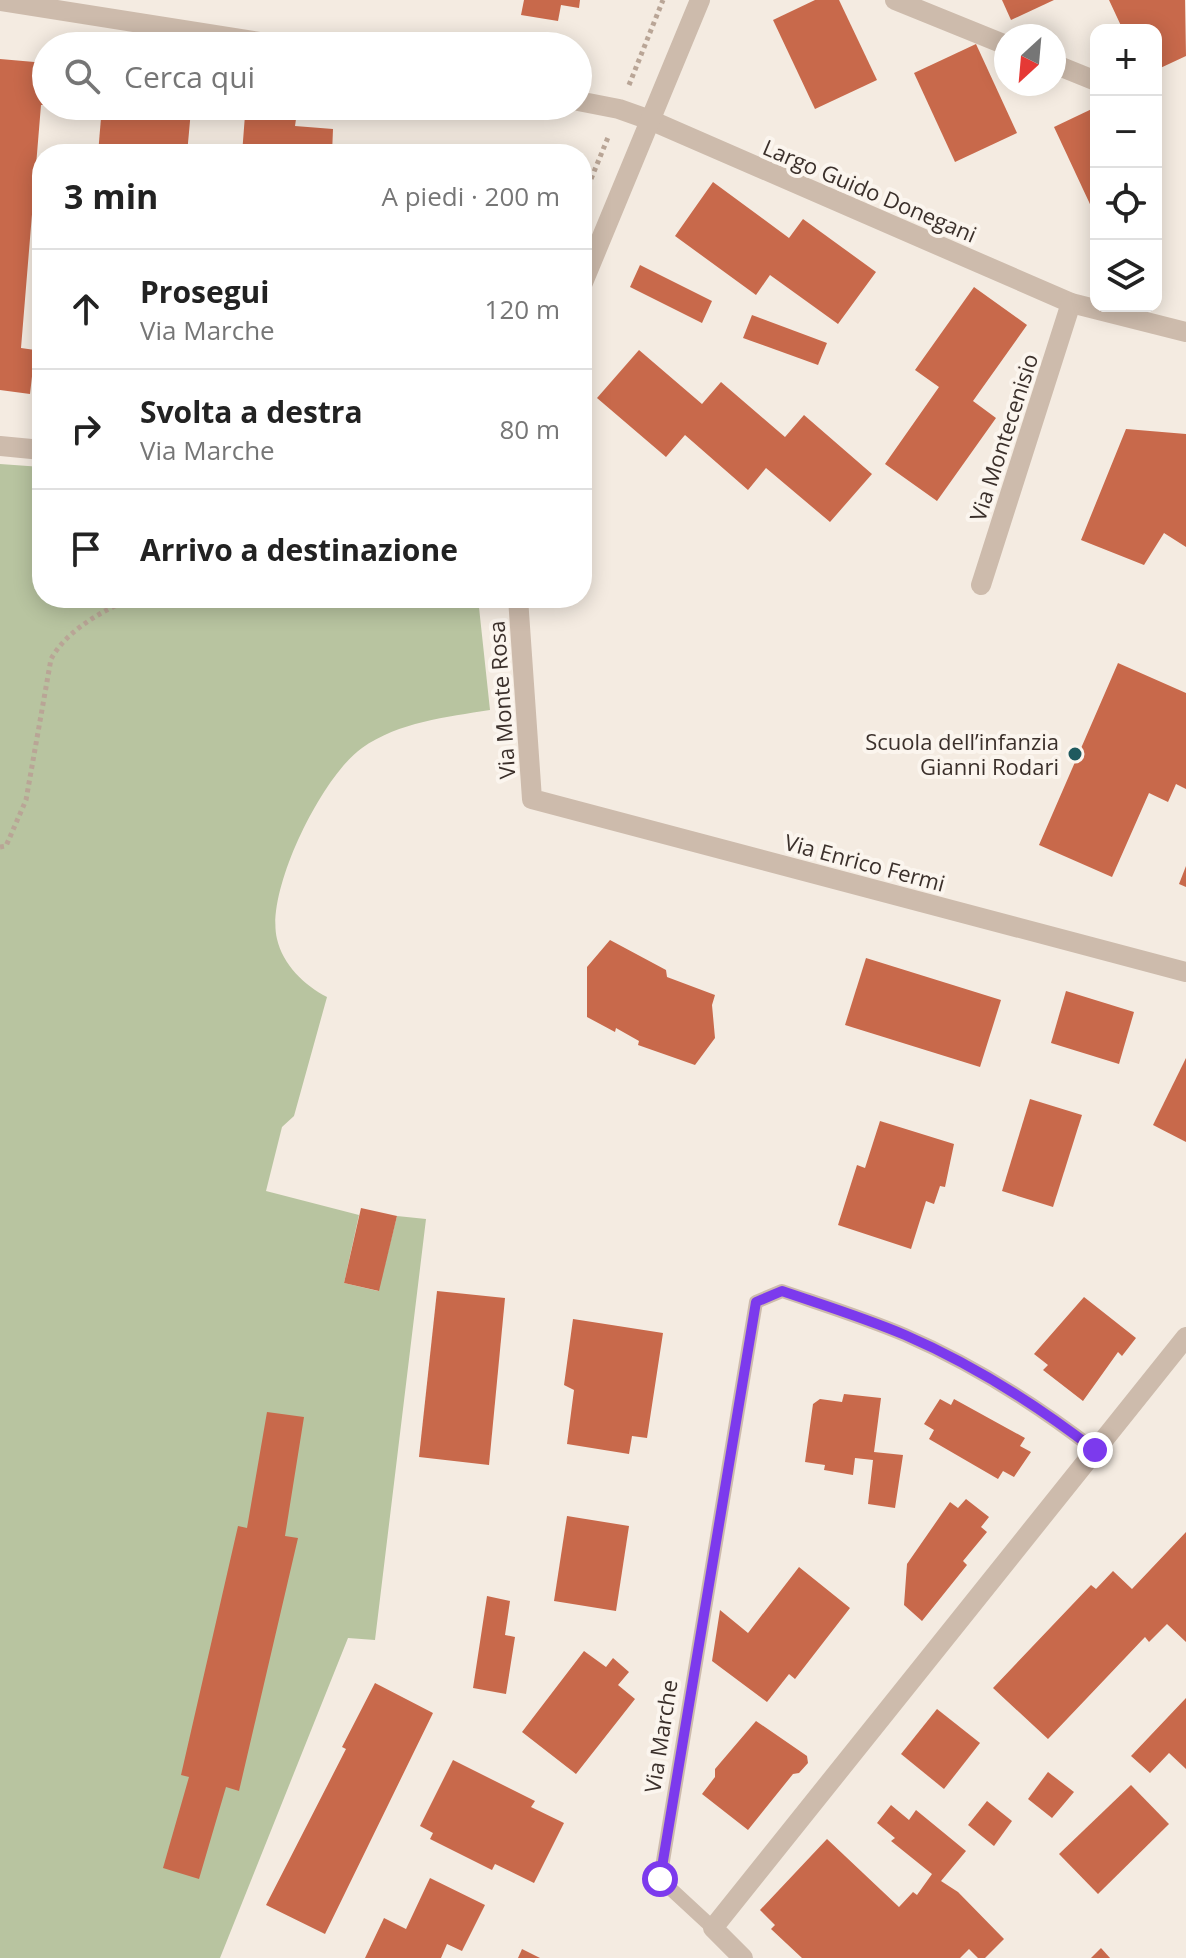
<!DOCTYPE html>
<html lang="it">
<meta charset="utf-8">
<style>
:root{--surface:#fff;--page:#f2f2f2;--text:#222;--muted:#767676;--line:#e0e0e0}
body{margin:0;font-family:"Open Sans",sans-serif;background:var(--page);color:var(--text)}
.controls{position:absolute;right:24px;top:24px;display:grid;overflow:hidden;border-radius:16px;box-shadow:0 4px 20px #0003}
.controls button{width:72px;height:72px;display:grid;place-items:center;padding:0;border:0;border-bottom:2px solid var(--line);background:var(--surface);color:var(--text);font:40px sans-serif}
.compass{position:absolute;left:994px;top:24px;width:72px;height:72px;border-radius:50%;background:var(--surface);box-shadow:0 4px 20px #0003;rotate:206deg}
.stop{position:absolute;width:24px;height:24px;margin:-18px;border:6px solid #7c3aed;border-radius:50%;background:#fff}
.stop.end{background:#7c3aed;border-color:#fff;box-shadow:0 2px 8px #0008}
.list{margin:0;padding:0;list-style:none}
h2{display:flex;justify-content:space-between;align-items:center;height:104px;margin:0;padding:0 32px;font-size:34px}
h2 small{font-size:26px;font-weight:400;color:var(--muted)}
.list li{display:grid;grid-template-columns:52px 1fr auto;gap:24px;align-items:center;box-sizing:border-box;height:120px;padding:0 32px;border-top:2px solid var(--line)}
.list b{display:block;font-size:30px;white-space:nowrap}
.list p{margin:0;font-size:26px;white-space:nowrap;color:var(--muted)}
.list em{font-size:26px;font-style:normal;color:var(--muted)}
.icon{flex:none;width:44px;height:44px;fill:none;stroke:currentColor;stroke-width:2;stroke-linecap:round;stroke-linejoin:round}
.map{position:relative;flex:none;width:1186px;height:1958px;overflow:hidden}
.search{position:absolute;background:var(--surface);box-shadow:0 4px 20px #0003;left:32px;top:32px;width:560px;height:88px;display:flex;align-items:center;gap:20px;box-sizing:border-box;padding:0 28px;border-radius:44px;color:var(--muted);font-size:30px}
.panel{position:absolute;background:var(--surface);box-shadow:0 4px 20px #0003;left:32px;top:144px;width:560px;height:464px;border-radius:32px}
.map>svg:first-child{display:block}
.green{fill:#b8c4a0}
.building{fill:#c8694b}
.lines{fill:none;stroke-linecap:round;stroke-linejoin:round}
.path{stroke:#b9a596;stroke-width:5;stroke-dasharray:4 4;stroke-linecap:butt}
.service{stroke:#cdbbac;stroke-width:14}
.minor{stroke:#cdbbac;stroke-width:20}
.route{stroke:#7c3aed;stroke-width:10}
.poi-dot{fill:#1f5a5e;stroke:#fbf5ee;stroke-width:3}
.labels{text-anchor:middle;dominant-baseline:central;stroke-width:8;stroke-linejoin:round;paint-order:stroke}
.street-label{font-size:22px;fill:#3b302b;stroke:#fbf5ee}
.poi-label{font-size:22px;fill:#3b302b;stroke:#fbf5ee;text-anchor:end}
</style>
<div class="map">
<svg width="1186" height="1958" viewBox="0 0 1186 1958">
<rect width="100%" height="100%" fill="#f4ebe1"/>
<path class="green" d="M0,464l42,3v131h436l12,112c-44,7 -91,12 -128,38 -40,28 -97,143 -85,191 6,26 27,46 50,58l-33,119 -12,11 -16,64 93,24 -15,68 34,8 19,-75 29,3 -51,421 -27,-2 -128,320h-220z"/>
<g class="building">
<polygon points="524,0 580,0 579,8 561,5 558,21 521,15"/>
<polygon points="815,0 839,0 877,80 815,109 773,20"/>
<polygon points="1002,0 1054,0 1011,20"/>
<polygon points="1109,0 1185,0 1186,56 1156,70 1156,30 1123,30"/>
<polygon points="976,44 1017,133 955,162 914,73"/>
<polygon points="0,59 46,63 46,105 41,105 21,348 35,350 30,394 0,390"/>
<polygon points="102,106 191,110 187,154 98,154"/>
<polygon points="1096,107 1096,217 1054,127"/>
<polygon points="245,115 296,119 295,126 333,129 332,154 242,154"/>
<polygon points="713,182 789,238 803,219 876,272 838,324 770,275 756,295 675,236"/>
<polygon points="640,265 712,301 702,323 630,287"/>
<polygon points="974,287 1027,325 973,401 996,418 937,501 885,464 939,387 915,370"/>
<polygon points="752,315 827,343 818,365 743,338"/>
<polygon points="639,350 702,404 721,382 785,437 804,415 872,474 830,522 766,468 748,490 685,435 666,457 597,398"/>
<polygon points="1126,429 1186,434 1186,547 1164,533 1144,565 1081,540"/>
<polygon points="1118,663 1186,693 1186,789 1176,784 1168,802 1149,793 1112,877 1039,845"/>
<polygon points="1186,866 1186,887 1179,884"/>
<polygon points="610,940 666,970 667,977 715,995 712,1005 715,1038 695,1065 638,1045 639,1041 616,1028 615,1032 587,1017 587,967"/>
<polygon points="866,958 1001,1000 980,1067 845,1025"/>
<polygon points="1066,991 1134,1012 1119,1064 1051,1043"/>
<polygon points="1186,1058 1186,1142 1153,1125"/>
<polygon points="1030,1099 1082,1115 1053,1207 1002,1191"/>
<polygon points="880,1121 954,1144 945,1187 940,1186 934,1204 926,1201 911,1249 838,1225 857,1165 865,1168"/>
<polygon points="361,1208 397,1216 379,1291 344,1283"/>
<polygon points="437,1291 505,1298 489,1465 419,1457"/>
<polygon points="1084,1297 1136,1338 1122,1356 1118,1352 1083,1401 1043,1370 1048,1365 1034,1354"/>
<polygon points="573,1319 663,1333 647,1438 632,1436 629,1454 567,1444 574,1390 564,1385"/>
<polygon points="844,1394 881,1398 874,1452 903,1455 895,1508 868,1504 873,1460 855,1458 853,1475 824,1470 825,1465 805,1462 813,1404 820,1399 842,1402"/>
<polygon points="940,1399 951,1405 954,1399 1025,1438 1020,1446 1031,1452 1014,1477 1003,1471 998,1479 929,1439 934,1430 924,1424"/>
<polygon points="267,1412 304,1417 285,1536 298,1538 239,1791 226,1787 199,1879 163,1868 189,1777 181,1775 238,1526 247,1528"/>
<polygon points="966,1499 989,1517 981,1527 987,1532 963,1561 967,1565 922,1621 904,1605 907,1564 950,1502 958,1508"/>
<polygon points="567,1516 629,1526 616,1611 554,1601"/>
<polygon points="1186,1532 1186,1642 1167,1624 1149,1642 1145,1637 1048,1739 993,1688 1091,1585 1096,1589 1113,1571 1132,1589"/>
<polygon points="799,1567 850,1608 795,1679 789,1674 767,1702 712,1661 720,1610 748,1633"/>
<polygon points="487,1596 510,1601 505,1635 515,1637 506,1694 473,1688"/>
<polygon points="584,1651 606,1667 613,1658 629,1672 618,1685 635,1699 576,1774 522,1732"/>
<polygon points="375,1683 433,1713 325,1934 266,1905 346,1749 342,1747"/>
<polygon points="1186,1698 1186,1769 1169,1753 1150,1773 1131,1756"/>
<polygon points="937,1709 980,1743 944,1789 901,1754"/>
<polygon points="756,1721 807,1756 808,1763 799,1773 793,1774 748,1830 702,1794 715,1777 715,1769"/>
<polygon points="453,1760 535,1801 531,1807 564,1823 534,1883 495,1864 492,1870 430,1839 433,1833 420,1826"/>
<polygon points="1048,1772 1074,1792 1052,1818 1028,1799"/>
<polygon points="1131,1785 1169,1824 1098,1894 1059,1854"/>
<polygon points="987,1801 1012,1821 994,1846 968,1825"/>
<polygon points="891,1805 909,1820 916,1810 966,1851 941,1881 958,1892 1004,1939 985,1958 978,1958 969,1949 960,1958 802,1958 771,1929 775,1925 760,1910 827,1839 899,1907 913,1892 917,1895 932,1874 891,1841 895,1838 877,1823"/>
<polygon points="430,1878 485,1905 462,1951 447,1944 441,1958 365,1958 384,1918 406,1929"/>
<polygon points="1101,1948 1110,1958 1091,1958"/>
<polygon points="522,1949 540,1958 518,1958"/>
</g>
<g class="lines">
<g class="path">
<polyline points="629,85 663,0"/>
<polyline points="582,201 609,135"/>
<path d="M0,847l6,-1 20,-46 25,-141c16,-29 51,-48 81,-61"/>
</g>
<path class="service" d="M713,1928l-53,-49 96,-577 26,-11c41,14 83,27 123,44 67,29 133,71 190,115"/>
<g class="minor">
<polyline points="895,0 1006,45"/>
<polyline points="0,1 285,46"/>
<polyline points="1054,64 1096,81"/>
<polyline points="578,101 619,109 650,120 1071,303 1186,332"/>
<polyline points="582,285 700,0"/>
<polyline points="0,446 42,450"/>
<polyline points="981,585 1071,303"/>
<polyline points="518,598 532,799 1186,972"/>
<polyline points="743,1958 713,1928 1186,1337"/>
</g>
</g>
<g class="lines">
<path class="route" d="M660,1879l96,-577 26,-11c41,14 83,27 123,44 67,29 133,71 190,115"/>
</g>
<circle class="poi-dot" cx="1075" cy="754" r="8"/>
<g class="labels">
<g class="street-label">
<text transform="translate(870 190) rotate(23)">Largo Guido Donegani</text>
<text transform="translate(1003 437) rotate(-72)">Via Montecenisio</text>
<text transform="translate(501 700) rotate(-94)">Via Monte Rosa</text>
<text transform="translate(865 862) rotate(15)">Via Enrico Fermi</text>
<text transform="translate(660 1736) rotate(-81)">Via Marche</text>
</g>
<g class="poi-label">
<text x="1059" y="741">Scuola dell’infanzia<tspan x="1059" dy="25">Gianni Rodari</tspan></text>
</g>
</g>
</svg>
<div class="controls">
<button>+</button>
<button>−</button>
<button><svg class="icon" aria-label="locate" viewBox="0 0 24 24"><circle cx="12" cy="12" r="6"/><path d="M12 2v4M12 18v4M2 12h4M18 12h4"/></svg></button>
<button><svg class="icon" aria-label="layers" viewBox="0 0 24 24"><path d="M12 4l9 5-9 5-9-5zM3 14l9 5 9-5"/></svg></button>
</div>
<svg class="compass" viewBox="-18 -18 36 36"><path d="M0-13l5 13h-10z" fill="#e53935"/><path d="M0 13l5-13h-10z" fill="#767676"/></svg>
<div class="stop" style="left:660px;top:1879px"></div>
<div class="stop end" style="left:1095px;top:1450px"></div>
<div class="search"><svg class="icon" aria-label="search" viewBox="0 0 24 24"><circle cx="10" cy="10" r="6"/><path d="M15 15l6 6"/></svg>Cerca qui</div>
<section class="panel">
<h2>3 min<small>A piedi · 200 m</small></h2>
<ul class="list">
<li><svg class="icon" aria-label="ahead" viewBox="0 0 24 24"><path d="M12 20V5M6 11l6-6 6 6"/></svg><div><b>Prosegui</b><p>Via Marche</p></div><em>120 m</em></li>
<li><svg class="icon" aria-label="right" viewBox="0 0 24 24"><path d="M7 20v-9h11M14 6l5 5-5 5"/></svg><div><b>Svolta a destra</b><p>Via Marche</p></div><em>80 m</em></li>
<li><svg class="icon" aria-label="arrive" viewBox="0 0 24 24"><path d="M6 21V4h12l-3 4 3 4H6"/></svg><div><b>Arrivo a destinazione</b></div></li>
</ul>
</section>
</div>
